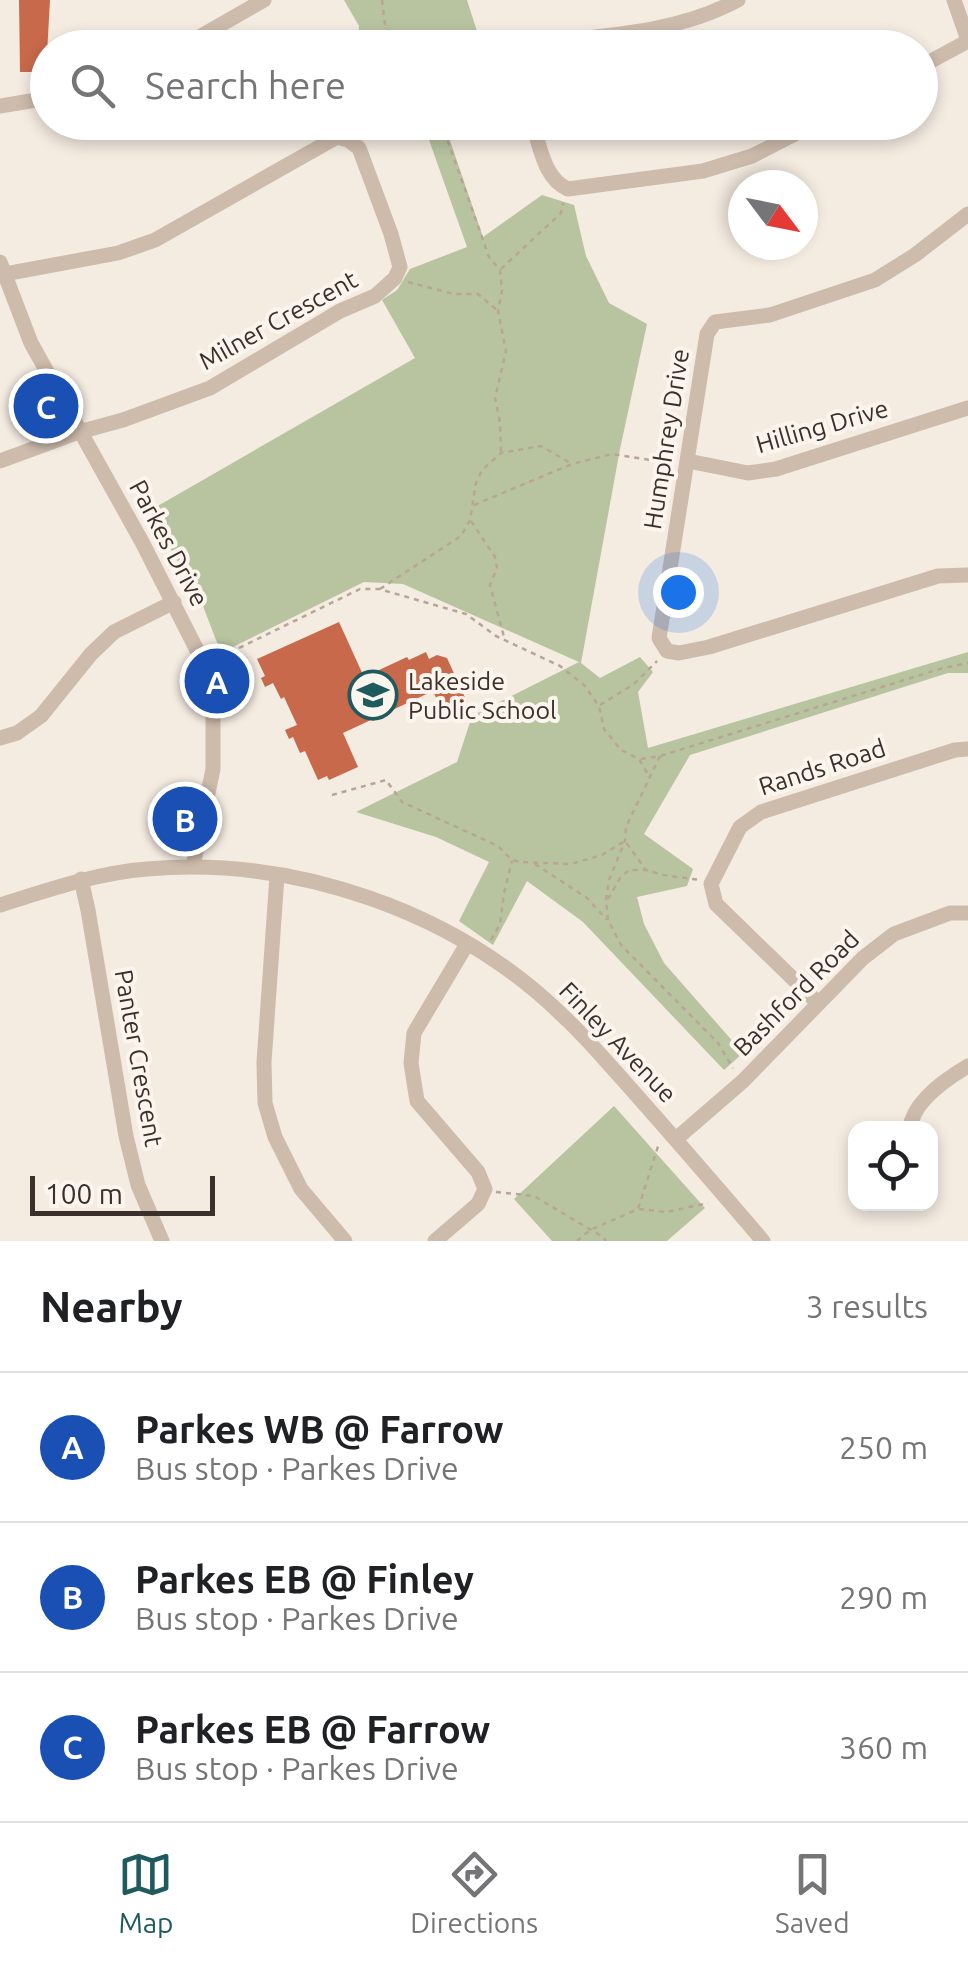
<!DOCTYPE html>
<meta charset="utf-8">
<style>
:root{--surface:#fff;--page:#f2f2f2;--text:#202124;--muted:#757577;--line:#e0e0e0;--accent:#1f5a5e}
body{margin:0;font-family:Ubuntu,sans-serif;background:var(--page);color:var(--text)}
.controls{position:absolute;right:30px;bottom:30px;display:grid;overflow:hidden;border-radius:20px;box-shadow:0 5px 15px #0003}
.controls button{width:90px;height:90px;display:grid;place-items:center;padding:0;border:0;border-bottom:2px solid var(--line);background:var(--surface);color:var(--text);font:50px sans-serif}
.compass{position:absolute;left:728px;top:170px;width:90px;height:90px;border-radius:50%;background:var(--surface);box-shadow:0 5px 15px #0003;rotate:122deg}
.scale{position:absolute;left:30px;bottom:25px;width:185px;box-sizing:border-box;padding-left:10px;border:5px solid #3b302b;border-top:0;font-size:28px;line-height:35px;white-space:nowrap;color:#3b302b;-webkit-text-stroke:8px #fbf5ee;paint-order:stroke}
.you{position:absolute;left:678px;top:592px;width:35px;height:35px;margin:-25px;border:8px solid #fff;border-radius:50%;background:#1a73e8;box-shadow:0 0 0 15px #1a73e833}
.badge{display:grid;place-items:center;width:65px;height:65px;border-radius:50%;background:var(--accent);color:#fff;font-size:32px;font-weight:700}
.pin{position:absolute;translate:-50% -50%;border:5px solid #fff;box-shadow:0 2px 10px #0006}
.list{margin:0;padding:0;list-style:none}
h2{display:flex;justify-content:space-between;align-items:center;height:130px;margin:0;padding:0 40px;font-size:42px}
h2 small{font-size:32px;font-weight:400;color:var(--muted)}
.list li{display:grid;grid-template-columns:65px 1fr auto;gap:30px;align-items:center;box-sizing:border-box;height:150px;padding:0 40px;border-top:2px solid var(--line)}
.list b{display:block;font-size:38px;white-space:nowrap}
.list p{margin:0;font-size:32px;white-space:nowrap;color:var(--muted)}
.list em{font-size:32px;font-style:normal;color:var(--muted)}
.icon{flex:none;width:55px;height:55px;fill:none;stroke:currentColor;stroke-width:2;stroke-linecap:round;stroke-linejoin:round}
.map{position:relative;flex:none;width:968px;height:1241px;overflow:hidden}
.search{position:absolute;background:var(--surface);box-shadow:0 5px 15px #0003;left:30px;right:30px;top:30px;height:110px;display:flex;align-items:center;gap:25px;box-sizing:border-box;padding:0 35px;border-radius:55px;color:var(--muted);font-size:38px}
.sheet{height:580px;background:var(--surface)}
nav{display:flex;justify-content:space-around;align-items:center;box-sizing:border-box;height:140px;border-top:2px solid var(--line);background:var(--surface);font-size:28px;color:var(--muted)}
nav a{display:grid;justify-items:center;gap:5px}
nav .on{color:var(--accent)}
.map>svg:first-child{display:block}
.green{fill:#b8c4a0}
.building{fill:#c8694b}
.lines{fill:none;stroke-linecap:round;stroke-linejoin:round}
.path{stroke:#b9a596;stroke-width:2.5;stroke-dasharray:5 5;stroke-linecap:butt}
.minor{stroke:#cdbbac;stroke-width:15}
.labels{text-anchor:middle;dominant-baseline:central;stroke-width:8;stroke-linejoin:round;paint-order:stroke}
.street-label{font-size:25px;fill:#3b302b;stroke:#fbf5ee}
.poi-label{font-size:25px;fill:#3b302b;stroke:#fbf5ee;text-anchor:start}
</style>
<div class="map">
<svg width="968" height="1241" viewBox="0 0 968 1241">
<rect width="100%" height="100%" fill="#f4ebe1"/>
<g class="green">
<polygon points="344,0 467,0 482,47 357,47 359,26"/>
<polygon points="423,123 444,123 483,237 542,195 574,205 586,256 609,303 647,324 620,449 581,663 600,678 640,657 653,672 638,692 648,748 968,652 968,673 948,673 690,755 644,834 693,869 687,886 637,897 644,924 664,963 743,1053 724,1070 583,922 527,881 493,945 459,921 489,862 436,837 356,812 457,762 472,716 579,662 403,584 364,582 221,653 203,606 149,511 415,358 382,300 397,290 410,269 467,247"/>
<polygon points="614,1106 705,1208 667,1241 552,1241 514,1199"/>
</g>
<g class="building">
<polygon points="19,0 50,0 46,72 20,72"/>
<polygon points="339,622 364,677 407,657 409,660 426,652 429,659 437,655 447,658 467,702 443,713 433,691 343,733 358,767 329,780 327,776 318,780 305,751 300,753 293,737 289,739 285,730 297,725 284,697 281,699 273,683 265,687 261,678 265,676 257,659"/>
</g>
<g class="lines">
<g class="path">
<polyline points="382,0 385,24 397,48"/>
<path d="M432,48c24,-8 48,-9 72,-2"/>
<polyline points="441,122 489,257 500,270 502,291 498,311 506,351 495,398 500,422 501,453"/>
<polyline points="501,269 561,213 563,203"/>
<polyline points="408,282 454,294 478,294 497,310"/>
<polyline points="474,505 572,464 612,454 671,463"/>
<polyline points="471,521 495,557 497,568 490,585 504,637"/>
<polyline points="380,589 461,536 470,520 476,483 482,470 501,453 541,446 572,464"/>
<polyline points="239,648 360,589 379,589 466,614 496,636 560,666 584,685 599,706 604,729 621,750 639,759 650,778"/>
<polyline points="600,705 634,684 657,661"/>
<polyline points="660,756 626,827 625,841 609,880 606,899 608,920 621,945 718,1043 733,1068"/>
<polyline points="641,759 660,756 943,668 968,663"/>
<polyline points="332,795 386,780 402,802 498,846 512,860 521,862 571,864 602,855 625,841 646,870 663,875 700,880"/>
<polyline points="535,864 587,898 607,920"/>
<polyline points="608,899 620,878 629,870 645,870"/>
<polyline points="491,940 500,924 504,893 512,861"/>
<polyline points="496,1192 534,1196 603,1237 606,1241"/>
<polyline points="639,1209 667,1212 708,1203"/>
<polyline points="577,1241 590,1230 638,1209 659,1143"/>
</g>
<g class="minor">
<polyline points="954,0 968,40"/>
<polyline points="180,48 264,0"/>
<path d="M517,48l8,-4c72,-8 148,-9 213,-44"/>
<polyline points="920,67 968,41"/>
<polyline points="0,106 48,98"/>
<path d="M532,122c8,24 12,57 36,67l135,-18 49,-15 66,-34"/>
<polyline points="968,214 915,255 875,280 770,315 715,322 707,334 659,638 667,651 679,653 709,647 938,576 968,575"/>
<polyline points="0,262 31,343 142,542 202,660 213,706 213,769 193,866"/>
<polyline points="0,275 118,253 155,240 337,137 348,140 359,148 391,234 400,267 395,278 375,296 340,311 210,388 123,420 79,432 0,461"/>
<polyline points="688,461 748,473 776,469 968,408"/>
<polyline points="0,738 17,733 41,716 91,654 114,632 174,602"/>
<polyline points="277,876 264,1062 265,1103 275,1137 301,1189 345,1241"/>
<polyline points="81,879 88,910 126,1136 138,1185 162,1241"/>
<path d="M0,905c48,-15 96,-32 147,-36 148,-13 308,42 415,146 22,20 42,44 62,66 47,53 93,106 139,160"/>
<polyline points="818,1003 716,904 711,884 740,827 761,812 955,750 968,749"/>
<path d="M910,1128c3,-26 36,-49 58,-62"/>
<polyline points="676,1139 743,1081 863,958 894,934 950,913 968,913"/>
<polyline points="435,1241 478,1204 485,1189 478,1172 417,1101 411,1063 414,1033 467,944"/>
</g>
</g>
<defs>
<g id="school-ring" transform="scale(2.5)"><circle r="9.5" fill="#fbf5ee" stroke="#1f5a5e" stroke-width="1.5"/><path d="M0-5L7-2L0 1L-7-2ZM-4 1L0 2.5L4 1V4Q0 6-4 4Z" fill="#1f5a5e"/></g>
</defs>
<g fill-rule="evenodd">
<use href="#school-ring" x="373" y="695"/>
</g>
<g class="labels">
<g class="street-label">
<text transform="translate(278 320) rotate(-29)">Milner Crescent</text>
<text transform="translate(822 426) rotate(-16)">Hilling Drive</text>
<text transform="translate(666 439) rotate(-81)">Humphrey Drive</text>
<text transform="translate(169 543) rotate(62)">Parkes Drive</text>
<text transform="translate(822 767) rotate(-18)">Rands Road</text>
<text transform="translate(796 993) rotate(-45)">Bashford Road</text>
<text transform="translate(618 1042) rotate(46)">Finley Avenue</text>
<text transform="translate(139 1058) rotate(80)">Panter Crescent</text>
</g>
<g class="poi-label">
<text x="408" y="681">Lakeside<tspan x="408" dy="29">Public School</tspan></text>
</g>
</g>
</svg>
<div class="controls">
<button><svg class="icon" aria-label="locate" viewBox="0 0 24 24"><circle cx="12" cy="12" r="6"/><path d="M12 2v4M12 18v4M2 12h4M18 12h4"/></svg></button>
</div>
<svg class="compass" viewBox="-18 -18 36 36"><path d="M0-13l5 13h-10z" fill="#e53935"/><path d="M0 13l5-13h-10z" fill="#757577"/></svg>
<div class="scale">100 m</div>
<div class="you"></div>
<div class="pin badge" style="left:217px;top:681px;background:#1a4fb4">A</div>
<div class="pin badge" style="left:185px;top:819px;background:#1a4fb4">B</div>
<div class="pin badge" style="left:46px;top:406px;background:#1a4fb4">C</div>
<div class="search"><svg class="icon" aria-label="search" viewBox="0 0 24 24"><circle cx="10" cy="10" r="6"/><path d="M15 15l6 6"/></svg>Search here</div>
</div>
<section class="sheet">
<h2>Nearby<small>3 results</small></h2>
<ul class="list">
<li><span class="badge" style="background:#1a4fb4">A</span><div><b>Parkes WB @ Farrow</b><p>Bus stop · Parkes Drive</p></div><em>250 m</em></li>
<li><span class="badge" style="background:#1a4fb4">B</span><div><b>Parkes EB @ Finley</b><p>Bus stop · Parkes Drive</p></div><em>290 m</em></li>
<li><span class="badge" style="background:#1a4fb4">C</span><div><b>Parkes EB @ Farrow</b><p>Bus stop · Parkes Drive</p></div><em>360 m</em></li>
</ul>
</section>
<nav>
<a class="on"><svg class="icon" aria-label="map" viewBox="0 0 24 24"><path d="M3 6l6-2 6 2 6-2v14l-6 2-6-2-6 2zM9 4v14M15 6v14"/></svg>Map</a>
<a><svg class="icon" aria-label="directions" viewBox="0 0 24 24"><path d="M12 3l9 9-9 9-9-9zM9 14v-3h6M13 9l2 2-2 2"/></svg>Directions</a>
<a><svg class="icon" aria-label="saved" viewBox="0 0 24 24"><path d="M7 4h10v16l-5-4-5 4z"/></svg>Saved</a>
</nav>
